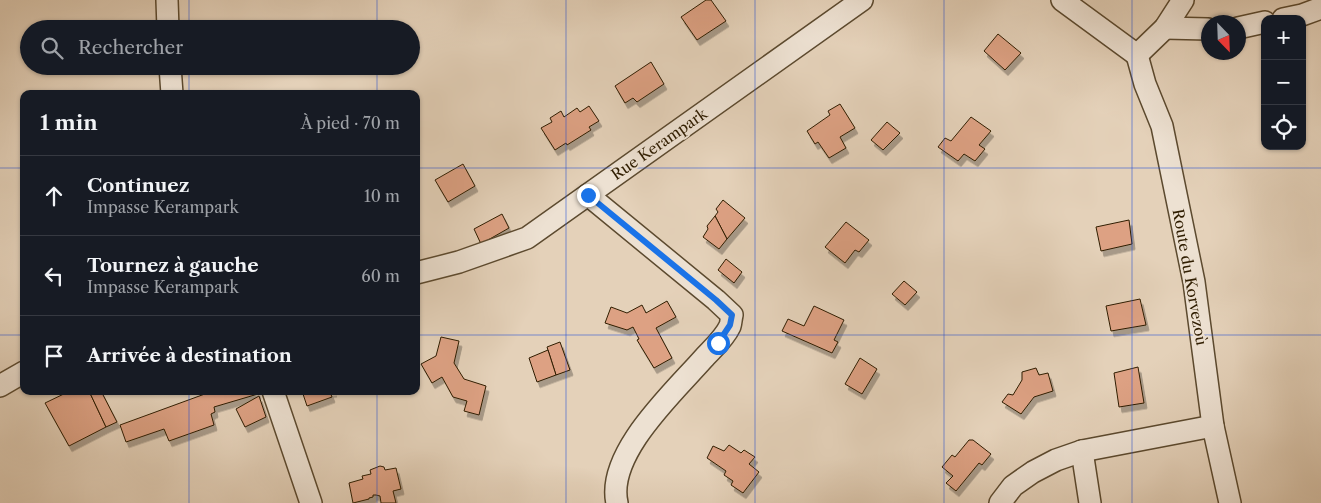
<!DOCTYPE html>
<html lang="fr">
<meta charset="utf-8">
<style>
:root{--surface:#171b24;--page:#20242c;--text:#f1f3f6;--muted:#9ea1a6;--line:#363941}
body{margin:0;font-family:"Libre Caslon Text",serif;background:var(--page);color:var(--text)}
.controls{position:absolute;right:15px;top:15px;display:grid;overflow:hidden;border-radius:10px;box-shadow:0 1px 4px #0004}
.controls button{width:45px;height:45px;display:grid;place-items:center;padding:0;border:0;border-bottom:1px solid var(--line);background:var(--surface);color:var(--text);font:25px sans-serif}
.compass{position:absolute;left:1201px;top:15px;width:45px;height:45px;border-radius:50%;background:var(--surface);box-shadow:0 1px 4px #0004;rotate:157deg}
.stop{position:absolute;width:15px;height:15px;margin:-11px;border:4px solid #1a73e8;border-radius:50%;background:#fff}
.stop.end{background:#1a73e8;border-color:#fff;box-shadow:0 1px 5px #0008}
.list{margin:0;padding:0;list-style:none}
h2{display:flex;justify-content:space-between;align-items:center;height:65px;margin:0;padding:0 20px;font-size:21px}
h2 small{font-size:16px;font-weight:400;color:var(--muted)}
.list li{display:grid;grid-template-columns:32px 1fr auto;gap:15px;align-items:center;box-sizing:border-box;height:80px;padding:0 20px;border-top:1px solid var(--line)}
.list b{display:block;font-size:19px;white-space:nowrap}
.list p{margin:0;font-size:16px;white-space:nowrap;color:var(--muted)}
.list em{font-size:16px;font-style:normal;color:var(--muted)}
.icon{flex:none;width:28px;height:28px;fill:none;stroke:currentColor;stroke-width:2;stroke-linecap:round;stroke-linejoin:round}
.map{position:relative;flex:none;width:1321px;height:503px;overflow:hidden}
.search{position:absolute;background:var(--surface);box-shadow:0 1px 4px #0004;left:20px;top:20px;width:400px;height:55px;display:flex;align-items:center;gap:12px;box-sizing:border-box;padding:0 18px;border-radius:28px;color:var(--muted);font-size:19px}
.panel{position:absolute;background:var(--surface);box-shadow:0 1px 4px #0004;left:20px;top:90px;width:400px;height:305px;border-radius:10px}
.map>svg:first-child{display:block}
.building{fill:#dda183;stroke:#2f1d01;filter:url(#shadow)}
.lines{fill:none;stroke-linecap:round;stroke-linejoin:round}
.street-casing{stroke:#5c4a2f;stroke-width:24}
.street{stroke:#ede1d2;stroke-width:21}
.route{stroke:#1a73e8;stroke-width:6}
.grid{fill:none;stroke:#1d4ed8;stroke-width:1;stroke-opacity:0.55}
.labels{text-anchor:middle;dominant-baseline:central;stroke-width:4;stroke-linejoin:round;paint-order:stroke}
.street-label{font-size:15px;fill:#2f1d01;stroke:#ede1d2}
</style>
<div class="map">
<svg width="1321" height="503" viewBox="0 0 1321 503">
<defs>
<filter id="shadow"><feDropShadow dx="3" dy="5.5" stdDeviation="0" flood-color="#0004"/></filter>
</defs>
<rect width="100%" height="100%" fill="#e4d1b9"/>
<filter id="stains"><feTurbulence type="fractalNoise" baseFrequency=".004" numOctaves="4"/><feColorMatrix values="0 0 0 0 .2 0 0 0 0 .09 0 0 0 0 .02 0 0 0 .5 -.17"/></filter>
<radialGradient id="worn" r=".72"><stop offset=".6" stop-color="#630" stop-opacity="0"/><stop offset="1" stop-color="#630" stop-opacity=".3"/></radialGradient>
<g class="building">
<polygon points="706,0 711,0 726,21 697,40 681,17"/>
<polygon points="998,34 1021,53 1005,70 984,51"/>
<polygon points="651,62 664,84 637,102 633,98 625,103 615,86"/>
<polygon points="840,104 855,128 840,137 846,148 829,158 818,142 815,144 807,131 830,115 828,111"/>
<polygon points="589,106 599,121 589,127 591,130 567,145 566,143 555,150 541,128 552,122 550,118 561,111 564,117 577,108 580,112"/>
<polygon points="971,117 991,131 979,145 985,149 975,161 964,154 958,161 938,147 945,138 951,141"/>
<polygon points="887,122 900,133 883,150 871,140"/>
<polygon points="463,164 475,186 448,202 435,180"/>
<polygon points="723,200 745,218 727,239 715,216 718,212 716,209"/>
<polygon points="502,214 509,228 481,244 474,229"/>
<polygon points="715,216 727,239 719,249 703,237 708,229 707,226"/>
<polygon points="1129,220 1132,244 1101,251 1096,227"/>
<polygon points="846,222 869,240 859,252 855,250 845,263 825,247"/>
<polygon points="726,259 742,272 734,283 718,270"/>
<polygon points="904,281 917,292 905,305 892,294"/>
<polygon points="1140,299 1146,325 1111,331 1106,306"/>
<polygon points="667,301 676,317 656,328 672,358 654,368 637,340 639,339 633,327 627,330 605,323 611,307 627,313 642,305 646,313"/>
<polygon points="814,306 844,320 834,340 838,342 832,353 782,331 788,319 804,326"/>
<polygon points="441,337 459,341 454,363 464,379 486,386 479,415 464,411 467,401 453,397 442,377 432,383 421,364 436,356"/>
<polygon points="560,342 570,370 556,375 547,347"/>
<polygon points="548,350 556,375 537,382 529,358"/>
<polygon points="860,358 877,369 862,394 845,384"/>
<polygon points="1138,367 1144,403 1119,407 1114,373"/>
<polygon points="1036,368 1039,375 1048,373 1053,391 1034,397 1021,414 1002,402 1008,394 1013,395 1022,380 1022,372"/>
<polygon points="70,391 89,391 106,427 69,446 45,403"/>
<polygon points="89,391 101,391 117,422 106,427"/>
<polygon points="213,391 257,391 258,394 214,407 215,412 211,414 214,425 169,441 164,429 126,442 120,425"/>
<polygon points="302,391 334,391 330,392 332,397 307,406"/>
<polygon points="259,396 266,417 245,427 236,409"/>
<polygon points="969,440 973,440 991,454 982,465 979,463 956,491 946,483 953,476 942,467 952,455 955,457"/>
<polygon points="729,445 741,453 744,450 755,457 749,464 759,472 743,493 731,485 733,481 724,475 726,471 707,458 713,446 724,451"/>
<polygon points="380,466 384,467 385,470 396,468 401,489 393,491 396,503 381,503 380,496 376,495 373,495 373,497 369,498 369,499 353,503 349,483 363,479 362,476 371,474 370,470"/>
</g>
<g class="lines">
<g class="street-casing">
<g id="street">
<polyline points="167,0 168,29"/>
<polyline points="1062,0 1137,55"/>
<polyline points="1283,19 1302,15 1321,8"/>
<polyline points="1165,28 1208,29"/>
<polyline points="1238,28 1265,22"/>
<polyline points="1137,55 1145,84 1162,126 1194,282 1213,426 1230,503"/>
<polyline points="1137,55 1165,28 1183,0"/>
<polyline points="170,66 172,94"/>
<path d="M588,195l128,105 16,15c-1,4 -1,8 -2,11 -6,13 -18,23 -27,33 -30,34 -97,95 -86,144"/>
<polyline points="416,273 459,262 527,238 862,0"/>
<polyline points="0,386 24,372"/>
<polyline points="273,391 311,503"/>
<polyline points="1082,451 1090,503"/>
<polyline points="1000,503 1013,486 1033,472 1056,460 1082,451 1213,426"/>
</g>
</g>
<use href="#street" class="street"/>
</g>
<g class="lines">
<polyline class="route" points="588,195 716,300 732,315 730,325 718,343"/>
</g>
<path class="grid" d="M189,0v29M377,0v29M566,0v503M755,0v503M944,0v503M1132,0v503M189,66v28M377,66v28M0,168h24M416,168h905M0,335h24M416,335h905M189,391v112M377,391v112"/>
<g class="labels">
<g class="street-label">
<text transform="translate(659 144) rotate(-35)">Rue Kerampark</text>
<text transform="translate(1190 277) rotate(80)">Route du Korvezoù</text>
</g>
</g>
<rect width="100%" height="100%" filter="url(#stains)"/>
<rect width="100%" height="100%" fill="url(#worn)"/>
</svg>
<div class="controls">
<button>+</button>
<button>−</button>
<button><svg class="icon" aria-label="locate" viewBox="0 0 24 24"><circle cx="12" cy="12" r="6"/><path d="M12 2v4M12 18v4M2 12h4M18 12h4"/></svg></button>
</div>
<svg class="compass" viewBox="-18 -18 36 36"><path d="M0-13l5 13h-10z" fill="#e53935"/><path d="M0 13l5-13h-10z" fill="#9ea1a6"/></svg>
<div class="stop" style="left:718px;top:343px"></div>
<div class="stop end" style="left:588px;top:195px"></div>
<div class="search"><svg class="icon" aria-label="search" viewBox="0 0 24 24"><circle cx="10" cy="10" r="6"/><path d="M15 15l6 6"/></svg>Rechercher</div>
<section class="panel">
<h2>1 min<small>À pied · 70 m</small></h2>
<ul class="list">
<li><svg class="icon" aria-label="ahead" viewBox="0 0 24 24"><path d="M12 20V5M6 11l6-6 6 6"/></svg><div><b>Continuez</b><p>Impasse Kerampark</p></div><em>10 m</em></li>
<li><svg class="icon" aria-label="left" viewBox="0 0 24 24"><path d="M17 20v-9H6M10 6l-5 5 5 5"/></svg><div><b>Tournez à gauche</b><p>Impasse Kerampark</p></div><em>60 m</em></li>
<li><svg class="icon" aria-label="arrive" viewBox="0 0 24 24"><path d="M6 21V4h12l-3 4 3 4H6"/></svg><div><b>Arrivée à destination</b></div></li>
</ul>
</section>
</div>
